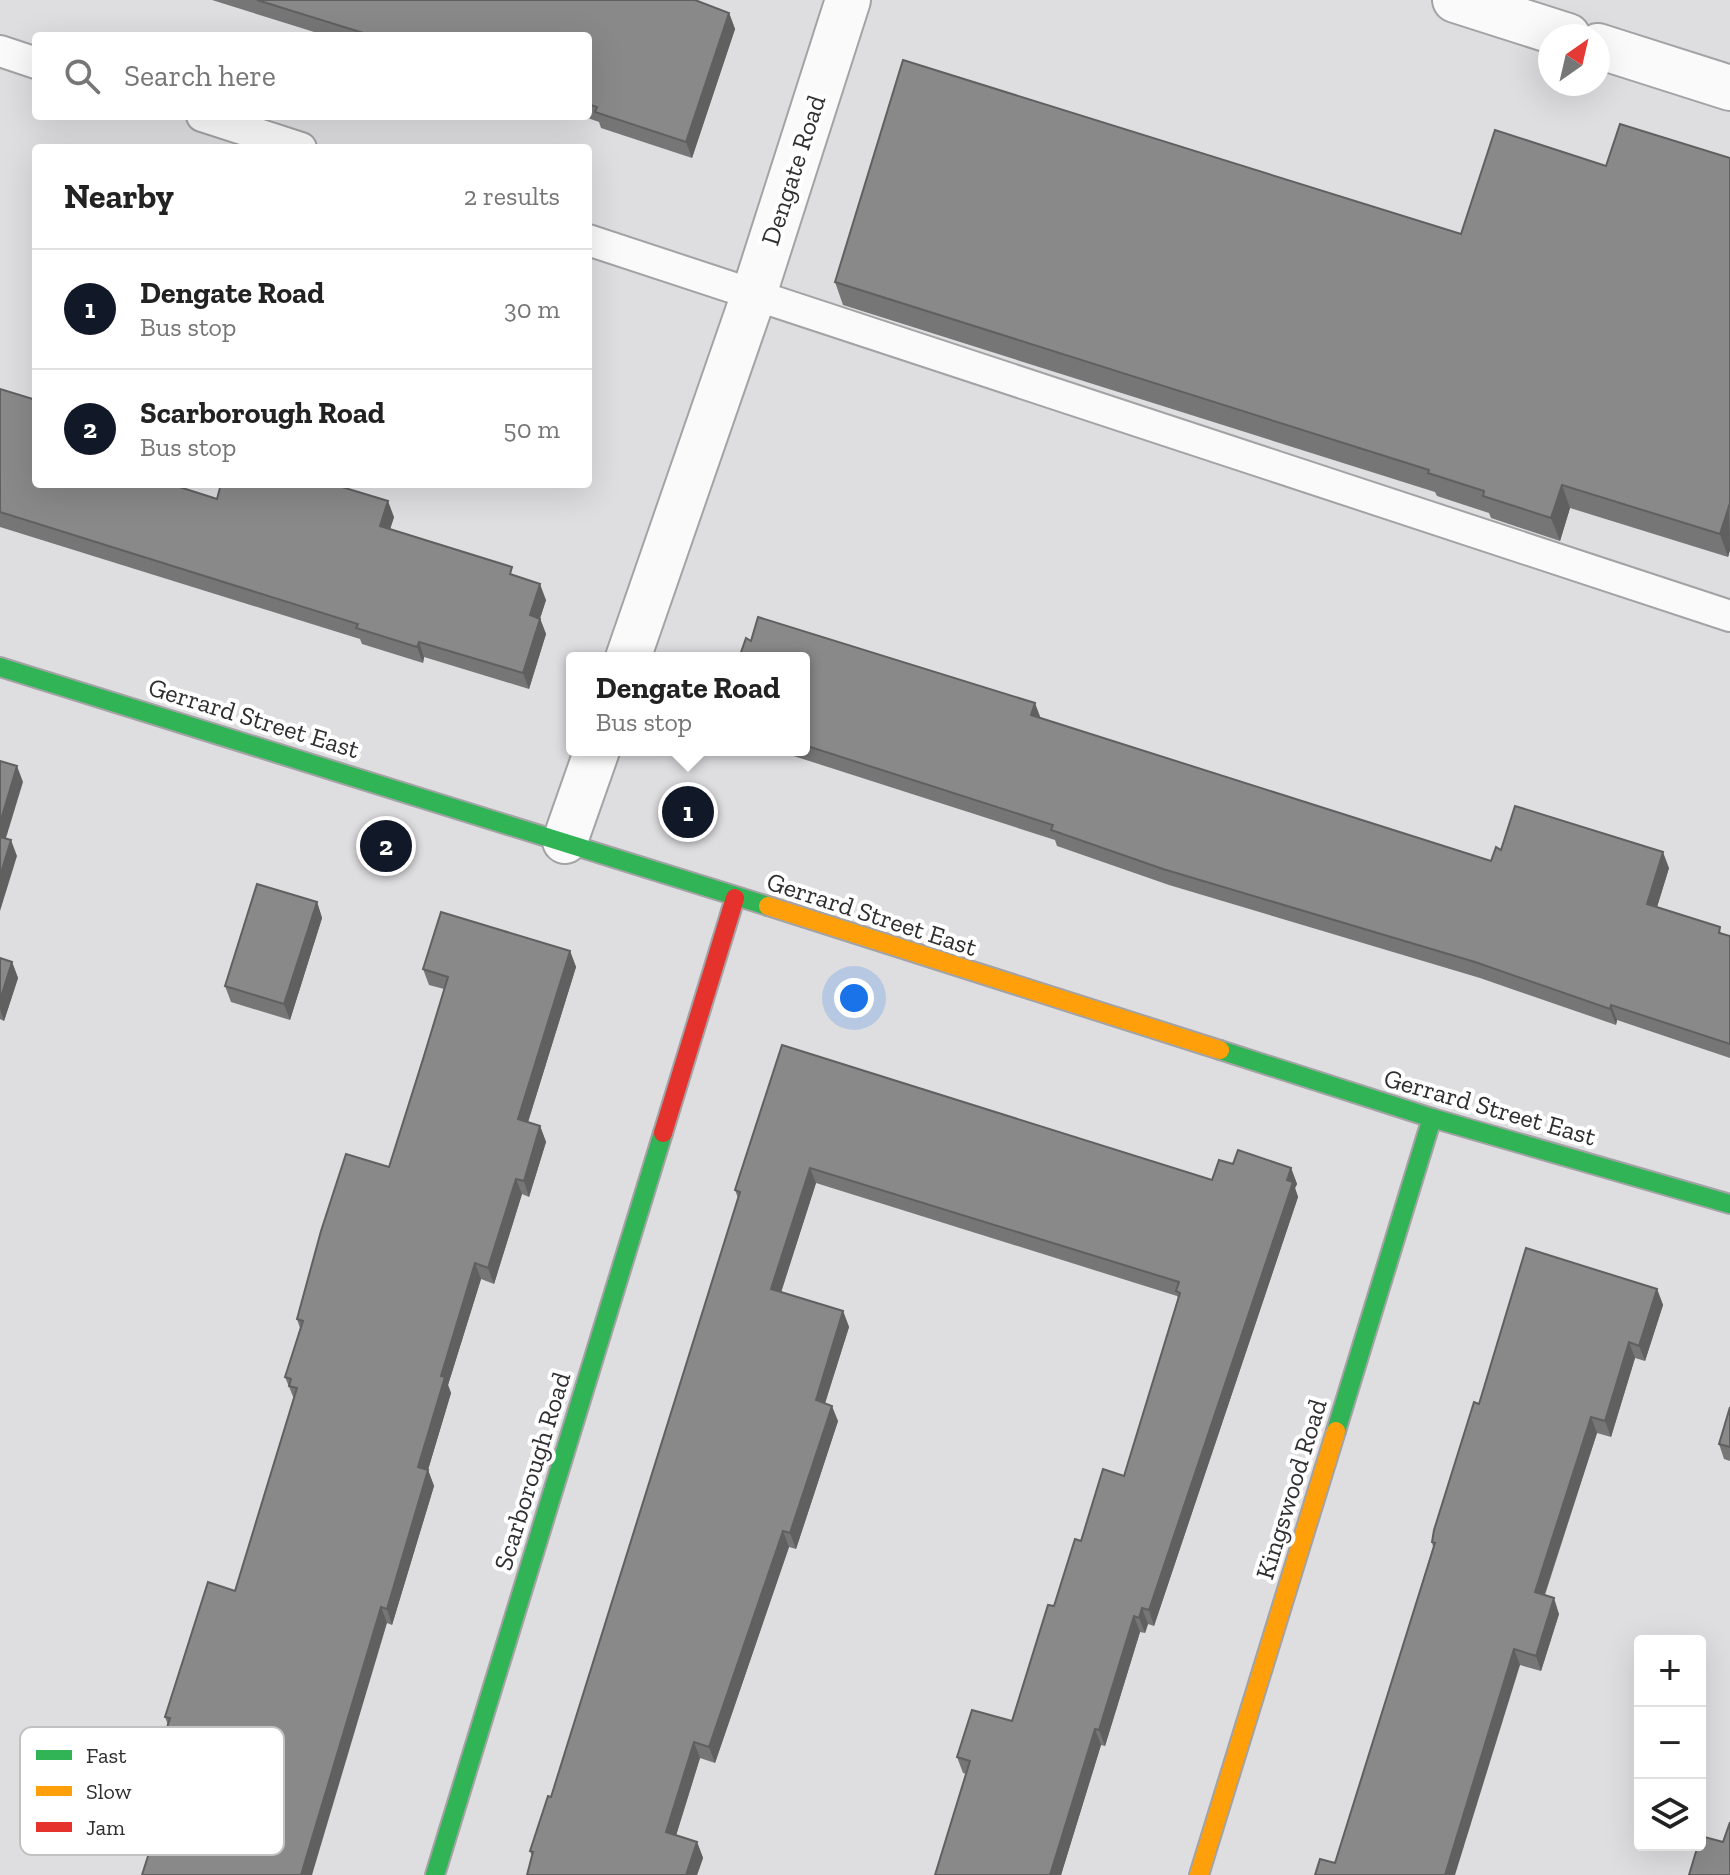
<!DOCTYPE html>
<meta charset="utf-8">
<style>
:root{--surface:#fff;--page:#f2f2f2;--text:#222;--muted:#767676;--line:#e0e0e0;--accent:#111827}
body{margin:0;font-family:"Zilla Slab",serif;background:var(--page);color:var(--text)}
.controls{position:absolute;right:24px;bottom:24px;display:grid;overflow:hidden;border-radius:8px;box-shadow:0 8px 32px #0002}
.controls button{width:72px;height:72px;display:grid;place-items:center;padding:0;border:0;border-bottom:2px solid var(--line);background:var(--surface);color:var(--text);font:40px sans-serif}
.compass{position:absolute;left:1538px;top:24px;width:72px;height:72px;border-radius:50%;background:var(--surface);box-shadow:0 8px 32px #0002;rotate:34deg}
.you{position:absolute;left:854px;top:998px;width:28px;height:28px;margin:-20px;border:6px solid #fff;border-radius:50%;background:#1a73e8;box-shadow:0 0 0 12px #1a73e833}
.badge{display:grid;place-items:center;width:52px;height:52px;border-radius:50%;background:var(--accent);color:#fff;font-size:26px;font-weight:700}
.pin{position:absolute;translate:-50% -50%;border:4px solid #fff;box-shadow:0 2px 8px #0006}
.popup{position:absolute;left:566px;top:652px;width:244px;height:104px;box-sizing:border-box;display:grid;place-content:center;border-radius:8px;background:var(--surface);filter:drop-shadow(0 2px 6px #0005);font-size:26px;white-space:nowrap;color:var(--muted)}
.popup b{font-size:30px;color:var(--text)}
.popup::after{content:'';position:absolute;left:50%;top:100%;margin-left:-16px;border:16px solid transparent;border-top-color:var(--surface)}
.list{margin:0;padding:0;list-style:none}
h2{display:flex;justify-content:space-between;align-items:center;height:104px;margin:0;padding:0 32px;font-size:34px}
h2 small{font-size:26px;font-weight:400;color:var(--muted)}
.list li{display:grid;grid-template-columns:52px 1fr auto;gap:24px;align-items:center;box-sizing:border-box;height:120px;padding:0 32px;border-top:2px solid var(--line)}
.list b{display:block;font-size:30px;white-space:nowrap}
.list p{margin:0;font-size:26px;white-space:nowrap;color:var(--muted)}
.list em{font-size:26px;font-style:normal;color:var(--muted)}
.icon{flex:none;width:44px;height:44px;fill:none;stroke:currentColor;stroke-width:2;stroke-linecap:round;stroke-linejoin:round}
.map{position:relative;flex:none;width:1730px;height:1875px;overflow:hidden}
.search{position:absolute;background:var(--surface);box-shadow:0 8px 32px #0002;left:32px;top:32px;width:560px;height:88px;display:flex;align-items:center;gap:20px;box-sizing:border-box;padding:0 28px;border-radius:8px;color:var(--muted);font-size:30px}
.panel{position:absolute;background:var(--surface);box-shadow:0 8px 32px #0002;left:32px;top:144px;width:560px;height:344px;border-radius:8px}
.map>svg:first-child{display:block}
.lines{fill:none;stroke-linecap:round;stroke-linejoin:round}
.lane-casing{stroke:#a3a3a6;stroke-width:34}
.street-casing{stroke:#a3a3a6;stroke-width:48}
.fast-casing{stroke:#a3a3a6;stroke-width:22}
.slow-casing{stroke:#a3a3a6;stroke-width:22}
.jam-casing{stroke:#a3a3a6;stroke-width:22}
.lane{stroke:#fafafa;stroke-width:30}
.street{stroke:#fafafa;stroke-width:44}
.fast{stroke:#30b455;stroke-width:18}
.slow{stroke:#ff9f0a;stroke-width:18}
.jam{stroke:#e5322d;stroke-width:18}
.wall{fill:#767677}
.shaded-wall{fill:#606061}
.building{fill:#89898a;stroke:#606061;stroke-width:2}
.labels{text-anchor:middle;dominant-baseline:central;stroke-width:8;stroke-linejoin:round;paint-order:stroke}
.street-label{font-size:26px;fill:#2f2f31;stroke:#fff}
.key{fill:#fff;stroke:#c1c1c1;stroke-width:2}
.key-label{font-size:22px;fill:#2f2f31}
</style>
<div class="map">
<svg width="1730" height="1875" viewBox="0 0 1730 1875">
<rect width="100%" height="100%" fill="#dedee1"/>
<g class="lines">
<g class="lane-casing">
<g id="lane">
<polyline points="0,51 36,63"/>
<polyline points="202,116 301,148"/>
<polyline points="588,240 1730,616"/>
</g>
</g>
<g class="street-casing">
<g id="street">
<polyline points="1455,0 1568,36"/>
<polyline points="1598,46 1730,88"/>
<polyline points="628,658 754,294 848,0"/>
<polyline points="565,841 597,750"/>
</g>
</g>
<g class="fast-casing">
<g id="fast">
<polyline points="0,667 768,906"/>
<polyline points="1220,1050 1432,1118 1730,1204"/>
<polyline points="1336,1431 1432,1118"/>
<polyline points="435,1875 663,1133"/>
</g>
</g>
<g class="slow-casing">
<g id="slow">
<polyline points="768,906 1220,1050"/>
<polyline points="1199,1875 1336,1431"/>
</g>
</g>
<g class="jam-casing">
<polyline id="jam" points="663,1133 735,898"/>
</g>
<use href="#lane" class="lane"/>
<use href="#street" class="street"/>
<use href="#fast" class="fast"/>
<use href="#slow" class="slow"/>
<use href="#jam" class="jam"/>
</g>
<g class="wall">
<polygon points="212,0 695,0 729,13 735,29 692,158 601,128 599,122 582,116 588,116 588,36 327,36"/>
<polygon points="1730,158 1730,550 1728,557 1570,508 1560,541 1491,518 1489,513 1437,496 1435,492 843,305 835,282 1461,234 1606,166"/>
<polygon points="0,389 36,484 217,499 394,517 390,529 515,576 546,600 540,618 546,634 529,689 424,657 423,663 362,644 360,639 0,527"/>
<polygon points="751,641 1041,719 1491,861 1501,850 1669,868 1657,907 1730,936 1730,1058 1617,1020 1616,1025 1480,978 1169,885 1057,846 1055,840 775,750 804,750 804,658"/>
<polygon points="317,902 322,918 290,1020 231,1002 225,986"/>
<polygon points="570,951 576,967 528,1122 540,1126 546,1142 529,1197 522,1194 494,1284 481,1279 448,1385 451,1393 428,1470 434,1486 392,1625 387,1623 151,1847 141,1844 135,1828 168,1725 165,1717 235,1591 294,1399 285,1377 300,1328 297,1319 389,1167 444,989 429,985 423,969"/>
<polygon points="0,958 12,962 18,978 4,1021 0,1019"/>
<polygon points="782,1045 1212,1180 1233,1164 1291,1168 1297,1184 1295,1188 1298,1197 1154,1626 1148,1624 1145,1633 1140,1632 1105,1746 1101,1745 1061,1875 935,1875 966,1774 963,1773 957,1757 1012,1721 1054,1606 1081,1541 1124,1476 1178,1298 1177,1296 816,1183 781,1292 843,1311 849,1327 825,1403 838,1421 796,1549 789,1547 715,1763 700,1758 676,1836 697,1842 703,1858 697,1875 527,1875 532,1856 530,1851 551,1797 738,1198 735,1190"/>
<polygon points="1657,1289 1663,1305 1645,1361 1635,1358 1611,1437 1597,1433 1545,1595 1559,1614 1541,1671 1520,1665 1335,1863 1433,1547 1432,1542 1479,1404"/>
<polygon points="1730,1407 1730,1461 1724,1459 1719,1444"/>
</g>
<g class="shaded-wall">
<polygon points="729,13 735,29 692,158 686,142"/>
<polygon points="1562,485 1570,508 1560,541 1551,518"/>
<polygon points="388,501 394,517 386,542 380,526"/>
<polygon points="1729,502 1730,550 1728,557 1720,534"/>
<polygon points="540,584 546,600 536,631 530,615"/>
<polygon points="540,619 546,634 529,689 523,673"/>
<polygon points="419,642 424,657 423,663 417,647"/>
<polygon points="1035,703 1041,719 1031,715"/>
<polygon points="17,766 23,782 2,851 0,846 0,823"/>
<polygon points="11,840 17,856 0,911 0,876"/>
<polygon points="1663,852 1669,868 1653,920 1647,904"/>
<polygon points="317,902 322,918 290,1020 284,1004"/>
<polygon points="570,951 576,967 524,1135 518,1119"/>
<polygon points="12,962 18,978 4,1021 0,1009 0,1000"/>
<polygon points="1611,1005 1617,1020 1616,1025 1610,1009"/>
<polygon points="540,1126 546,1142 529,1197 524,1181"/>
<polygon points="810,1168 816,1183 777,1305 771,1289"/>
<polygon points="1291,1168 1297,1184 1295,1188 1298,1197 1154,1626 1149,1610"/>
<polygon points="516,1179 522,1194 494,1284 488,1268"/>
<polygon points="475,1263 481,1279 448,1385 451,1393 424,1483 418,1467 441,1376"/>
<polygon points="1657,1289 1663,1305 1645,1361 1639,1346"/>
<polygon points="843,1311 849,1327 821,1416 816,1400"/>
<polygon points="1629,1342 1635,1358 1611,1437 1605,1421"/>
<polygon points="832,1406 838,1421 796,1549 790,1533"/>
<polygon points="1591,1417 1597,1433 1540,1608 1535,1592"/>
<polygon points="428,1470 434,1486 392,1625 387,1609"/>
<polygon points="783,1531 789,1547 715,1763 709,1747"/>
<polygon points="1554,1598 1559,1614 1541,1671 1536,1656"/>
<polygon points="381,1607 387,1623 312,1875 301,1875"/>
<polygon points="1142,1608 1148,1624 1145,1633 1139,1618"/>
<polygon points="1134,1616 1140,1632 1105,1746 1099,1730"/>
<polygon points="1514,1649 1520,1665 1455,1875 1445,1875"/>
<polygon points="1095,1729 1101,1745 1061,1875 1050,1875"/>
<polygon points="694,1742 700,1758 672,1848 666,1832"/>
<polygon points="697,1842 703,1858 697,1875 686,1875"/>
</g>
<g class="building">
<polygon points="257,0 695,0 729,13 686,142 595,112 597,107 588,104 588,36 373,36"/>
<polygon points="903,60 1461,234 1495,130 1606,166 1620,124 1730,158 1730,503 1720,534 1562,485 1551,518 1483,496 1484,491 1428,473 1429,470 835,282"/>
<polygon points="0,389 36,400 36,484 170,484 217,499 221,484 332,484 388,501 380,526 512,567 510,574 540,584 530,615 540,619 523,673 419,642 417,647 356,628 358,624 0,512"/>
<polygon points="758,617 1035,703 1031,715 1491,861 1496,847 1501,850 1515,806 1663,852 1647,904 1720,927 1719,933 1730,936 1730,1044 1611,1005 1610,1009 1475,962 1163,869 1051,830 1053,825 804,745 804,658 739,658 746,638 751,641"/>
<polygon points="0,761 17,766 0,823"/>
<polygon points="0,837 11,840 0,876"/>
<polygon points="257,884 317,902 284,1004 225,986"/>
<polygon points="441,912 570,951 518,1119 540,1126 524,1181 516,1179 488,1268 475,1263 441,1376 445,1377 418,1467 428,1470 387,1609 381,1607 301,1875 142,1875 155,1834 135,1828 170,1718 165,1717 208,1582 235,1591 297,1388 289,1386 291,1379 285,1377 303,1321 297,1319 321,1231 346,1154 389,1167 424,1056 448,977 423,969"/>
<polygon points="0,958 12,962 0,1000"/>
<polygon points="782,1045 1212,1180 1219,1160 1233,1164 1238,1150 1291,1168 1287,1180 1293,1182 1149,1610 1142,1608 1139,1618 1134,1616 1099,1730 1095,1729 1050,1875 935,1875 970,1761 957,1757 972,1710 1012,1721 1048,1605 1054,1606 1075,1539 1081,1541 1103,1469 1124,1476 1180,1293 1176,1291 1179,1282 810,1168 771,1289 843,1311 816,1400 832,1406 790,1533 783,1531 709,1747 694,1742 666,1832 697,1842 686,1875 527,1875 533,1852 530,1851 548,1796 551,1797 740,1192 735,1190"/>
<polygon points="1526,1248 1657,1289 1639,1346 1629,1342 1605,1421 1591,1417 1535,1592 1554,1598 1536,1656 1514,1649 1445,1875 1315,1875 1320,1859 1335,1863 1435,1543 1432,1542 1434,1530 1474,1402 1479,1404"/>
<polygon points="1730,1407 1730,1447 1719,1444"/>
<polygon points="1730,1822 1730,1875 1689,1875 1698,1845 1700,1845 1701,1836 1723,1842"/>
</g>
<g class="labels">
<g class="street-label">
<text transform="translate(793 170) rotate(-72)">Dengate Road</text>
<text transform="translate(254 718) rotate(17)">Gerrard Street East</text>
<text transform="translate(872 914) rotate(18)">Gerrard Street East</text>
<text transform="translate(1490 1107) rotate(16)">Gerrard Street East</text>
<text transform="translate(532 1471) rotate(-73)">Scarborough Road</text>
<text transform="translate(1291 1489) rotate(-73)">Kingswood Road</text>
</g>
</g>
<rect x="20" y="1727" width="264" height="128" rx="12" class="key"/>
<rect x="36" y="1750" width="36" height="10" fill="#30b455"/>
<rect x="36" y="1786" width="36" height="10" fill="#ff9f0a"/>
<rect x="36" y="1822" width="36" height="10" fill="#e5322d"/>
<g class="key-label">
<text x="86" y="1763">Fast</text>
<text x="86" y="1799">Slow</text>
<text x="86" y="1835">Jam</text>
</g>
</svg>
<div class="controls">
<button>+</button>
<button>−</button>
<button><svg class="icon" aria-label="layers" viewBox="0 0 24 24"><path d="M12 4l9 5-9 5-9-5zM3 14l9 5 9-5"/></svg></button>
</div>
<svg class="compass" viewBox="-18 -18 36 36"><path d="M0-13l5 13h-10z" fill="#e53935"/><path d="M0 13l5-13h-10z" fill="#767676"/></svg>
<div class="you"></div>
<div class="pin badge" style="left:688px;top:812px">1</div>
<div class="popup"><b>Dengate Road</b>Bus stop</div>
<div class="pin badge" style="left:386px;top:846px">2</div>
<div class="search"><svg class="icon" aria-label="search" viewBox="0 0 24 24"><circle cx="10" cy="10" r="6"/><path d="M15 15l6 6"/></svg>Search here</div>
<section class="panel">
<h2>Nearby<small>2 results</small></h2>
<ul class="list">
<li><span class="badge">1</span><div><b>Dengate Road</b><p>Bus stop</p></div><em>30 m</em></li>
<li><span class="badge">2</span><div><b>Scarborough Road</b><p>Bus stop</p></div><em>50 m</em></li>
</ul>
</section>
</div>
